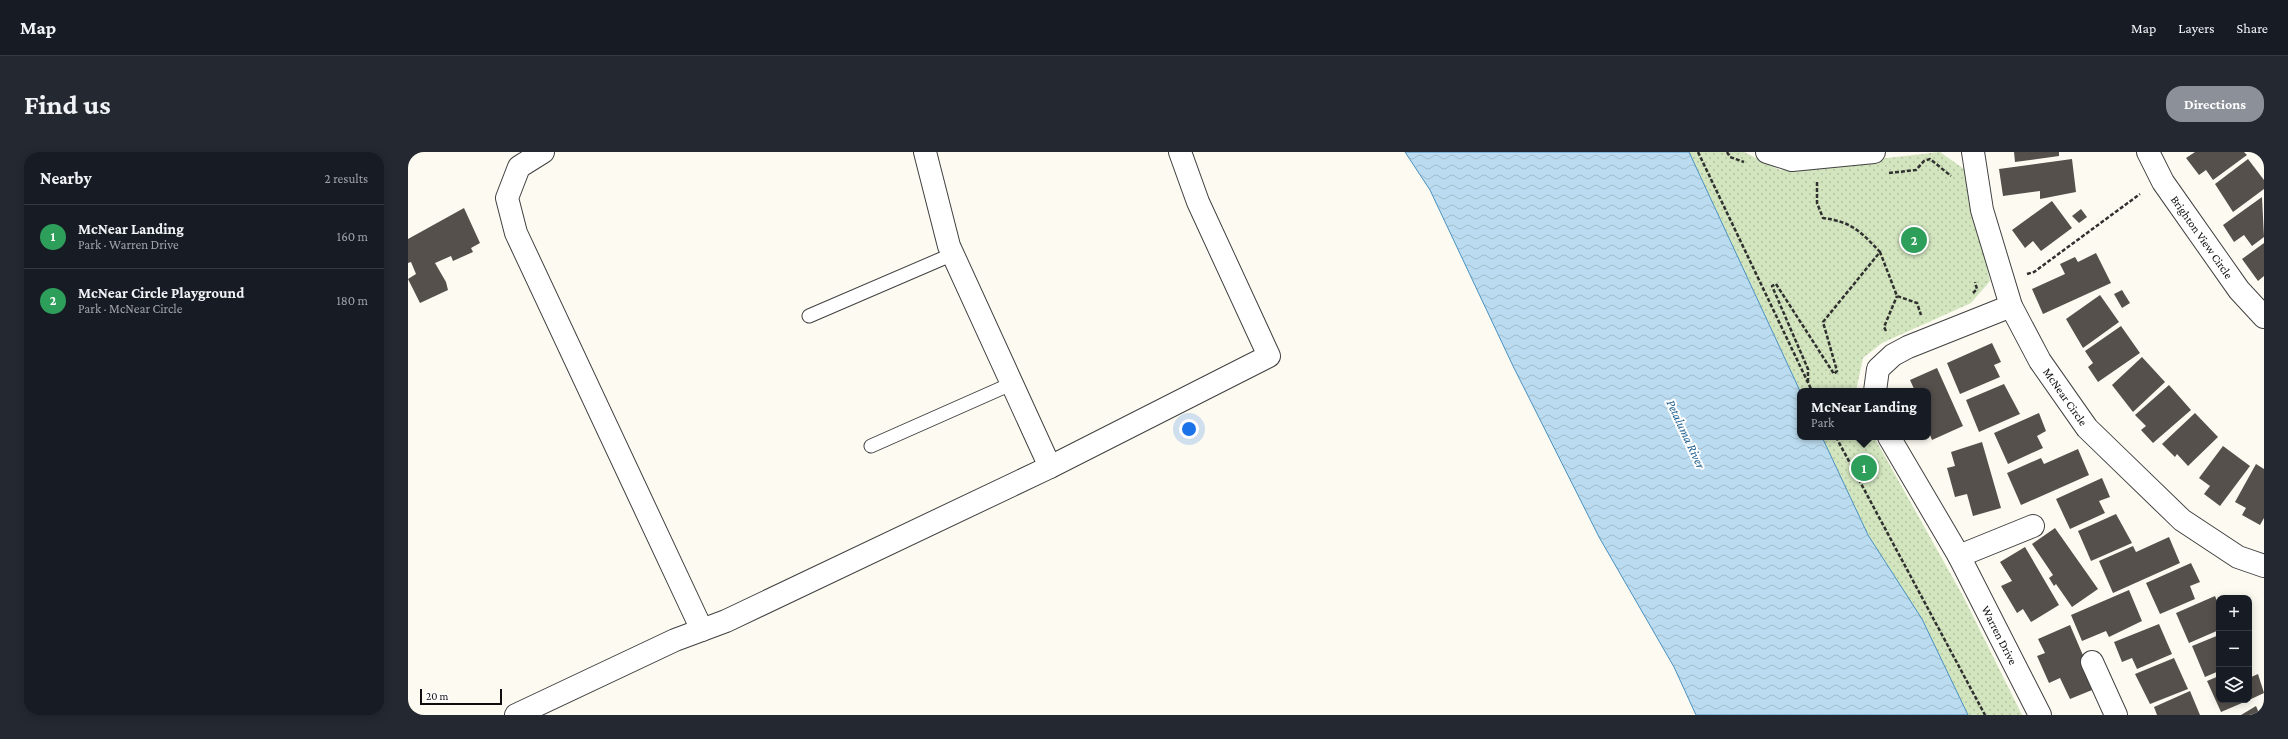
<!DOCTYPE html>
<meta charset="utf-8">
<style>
:root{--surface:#171b24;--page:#242831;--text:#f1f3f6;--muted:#9ea1a6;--line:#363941;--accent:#8c9099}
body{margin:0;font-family:"Crimson Pro",serif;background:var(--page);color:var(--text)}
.controls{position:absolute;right:12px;bottom:12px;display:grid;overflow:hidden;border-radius:8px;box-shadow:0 2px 10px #0003}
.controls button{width:36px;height:36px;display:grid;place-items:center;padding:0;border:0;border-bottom:1px solid var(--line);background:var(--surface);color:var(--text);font:20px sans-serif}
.scale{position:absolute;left:12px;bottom:10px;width:82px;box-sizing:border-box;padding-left:4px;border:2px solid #0e0e0e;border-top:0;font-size:11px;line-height:14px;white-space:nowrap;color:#0e0e0e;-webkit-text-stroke:3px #fff;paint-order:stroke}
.you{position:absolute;left:781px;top:277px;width:14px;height:14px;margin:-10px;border:3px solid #fff;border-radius:50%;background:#1a73e8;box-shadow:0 0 0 6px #1a73e833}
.badge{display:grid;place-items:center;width:26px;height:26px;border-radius:50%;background:var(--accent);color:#fff;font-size:13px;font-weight:700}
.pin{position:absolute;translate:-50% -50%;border:2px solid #fff;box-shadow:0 1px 4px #0006}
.popup{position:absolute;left:1389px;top:236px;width:134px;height:52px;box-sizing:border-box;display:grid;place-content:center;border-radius:8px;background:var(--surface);filter:drop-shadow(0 1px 3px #0005);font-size:13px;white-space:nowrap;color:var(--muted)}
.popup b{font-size:15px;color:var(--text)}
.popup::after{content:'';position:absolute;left:50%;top:100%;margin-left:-8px;border:8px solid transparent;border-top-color:var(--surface)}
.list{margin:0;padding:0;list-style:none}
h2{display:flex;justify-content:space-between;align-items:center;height:52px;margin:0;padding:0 16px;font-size:17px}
h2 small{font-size:13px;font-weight:400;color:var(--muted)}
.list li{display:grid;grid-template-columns:26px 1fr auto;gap:12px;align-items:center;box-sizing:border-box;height:64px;padding:0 16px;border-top:1px solid var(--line)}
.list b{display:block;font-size:15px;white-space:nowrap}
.list p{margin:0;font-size:13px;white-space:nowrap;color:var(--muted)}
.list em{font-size:13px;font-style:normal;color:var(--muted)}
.icon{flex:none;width:22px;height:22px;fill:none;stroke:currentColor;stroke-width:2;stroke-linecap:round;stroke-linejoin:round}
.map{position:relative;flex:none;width:1856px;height:563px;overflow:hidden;border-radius:16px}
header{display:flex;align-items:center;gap:24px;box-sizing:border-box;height:56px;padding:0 20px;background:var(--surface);border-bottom:1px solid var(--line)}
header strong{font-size:19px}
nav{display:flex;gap:22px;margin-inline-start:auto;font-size:14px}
.intro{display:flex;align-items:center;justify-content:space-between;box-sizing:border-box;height:96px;padding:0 24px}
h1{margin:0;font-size:28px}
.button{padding:10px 18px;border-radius:16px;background:var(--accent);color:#fff;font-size:14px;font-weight:700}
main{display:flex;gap:24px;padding:0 24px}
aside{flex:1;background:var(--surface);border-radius:16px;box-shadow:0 2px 10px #0003}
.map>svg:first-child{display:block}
.park{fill:url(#park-dots)}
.water{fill:url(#water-waves);stroke:#4990bf}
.building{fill:#56504c}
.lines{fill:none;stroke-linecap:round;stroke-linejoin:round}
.service-casing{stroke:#414141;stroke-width:15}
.minor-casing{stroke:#414141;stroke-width:24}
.path{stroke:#303030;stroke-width:2.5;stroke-dasharray:4 2;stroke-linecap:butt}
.service{stroke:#fff;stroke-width:13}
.minor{stroke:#fff;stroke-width:22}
.labels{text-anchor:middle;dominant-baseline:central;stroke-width:4;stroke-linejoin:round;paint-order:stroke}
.street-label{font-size:12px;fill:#0e0e0e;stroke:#fff}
.water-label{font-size:13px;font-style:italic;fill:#246393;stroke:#fff}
</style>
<header>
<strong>Map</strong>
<nav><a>Map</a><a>Layers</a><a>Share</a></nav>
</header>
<div class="intro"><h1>Find us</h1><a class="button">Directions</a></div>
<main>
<aside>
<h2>Nearby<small>2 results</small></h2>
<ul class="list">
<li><span class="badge" style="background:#2e9e5b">1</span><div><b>McNear Landing</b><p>Park · Warren Drive</p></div><em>160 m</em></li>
<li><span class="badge" style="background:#2e9e5b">2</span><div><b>McNear Circle Playground</b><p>Park · McNear Circle</p></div><em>180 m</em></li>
</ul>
</aside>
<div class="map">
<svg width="1856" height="563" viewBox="0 0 1856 563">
<defs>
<pattern id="park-dots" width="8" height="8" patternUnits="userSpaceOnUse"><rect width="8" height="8" fill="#d2e5be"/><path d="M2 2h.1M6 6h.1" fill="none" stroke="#b3c3a2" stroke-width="1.8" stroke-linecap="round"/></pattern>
<pattern id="water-waves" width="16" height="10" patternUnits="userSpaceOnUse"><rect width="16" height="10" fill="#bbdcf0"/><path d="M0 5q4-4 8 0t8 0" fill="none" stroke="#a0bccd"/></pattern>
</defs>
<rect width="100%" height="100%" fill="#fdfbf1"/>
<g class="park">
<polygon points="1281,0 1336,0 1372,18 1532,0 1556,17 1582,129 1563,151 1474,191 1455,206 1448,239 1392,239"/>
<polygon points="1414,285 1466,285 1555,444 1614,563 1560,563 1516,472 1460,383"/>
</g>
<polygon class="water" points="997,0 1281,0 1392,239 1392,285 1414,285 1460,383 1514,467 1560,563 1288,563 1266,515 1191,385 1105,214 1022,38"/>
<g class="building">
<polygon points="1606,0 1651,0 1651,4 1607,10"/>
<polygon points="1787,0 1836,0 1839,3 1805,28 1798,18 1791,23 1778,6"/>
<polygon points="1664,7 1668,40 1632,47 1632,39 1595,44 1591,17"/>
<polygon points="1840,7 1856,28 1856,37 1825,60 1807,32"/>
<polygon points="1854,45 1856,85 1844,94 1836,83 1826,90 1815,73"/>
<polygon points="1644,49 1664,76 1633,99 1625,89 1617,96 1604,78"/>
<polygon points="56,56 72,91 63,96 65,100 45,109 43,104 27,111 38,130 40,138 12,151 0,127 8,122 3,110 0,111 0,87"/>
<polygon points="1673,57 1679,65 1671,71 1664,64"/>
<polygon points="1856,91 1856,124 1850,129 1834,107"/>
<polygon points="1688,101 1703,131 1635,162 1624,137 1657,122 1652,112 1667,105 1670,110"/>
<polygon points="1714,138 1722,151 1714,156 1706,142"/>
<polygon points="1692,143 1711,170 1675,196 1658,167"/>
<polygon points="1713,174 1732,201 1690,230 1680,215 1685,211 1677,199"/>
<polygon points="1584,191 1593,210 1586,213 1592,225 1552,242 1539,211"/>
<polygon points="1734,205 1757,230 1725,260 1704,233"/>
<polygon points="1529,216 1555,274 1524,288 1520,278 1520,239 1507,239 1502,228"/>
<polygon points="1596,232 1612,262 1571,280 1558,248"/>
<polygon points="1761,233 1783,258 1745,291 1733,278 1738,274 1727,263"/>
<polygon points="1631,261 1638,279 1629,284 1635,296 1600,312 1586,281"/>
<polygon points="1787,261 1810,285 1780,314 1769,302 1767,305 1754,292"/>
<polygon points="1574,290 1593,356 1565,364 1559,342 1547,345 1539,316 1547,314 1543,300"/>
<polygon points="1815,294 1842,314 1812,354 1796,342 1802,334 1791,326"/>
<polygon points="1670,297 1681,323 1613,353 1599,321 1633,306 1636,312"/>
<polygon points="1848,312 1856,317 1856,366 1852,373 1834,363 1838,356 1827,350"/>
<polygon points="1694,326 1702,345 1691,349 1697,361 1662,377 1648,347"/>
<polygon points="1708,362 1724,391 1683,409 1670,379"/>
<polygon points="1647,376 1690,437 1664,455 1648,432 1646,434 1641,426 1645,423 1624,392"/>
<polygon points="1761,385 1772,411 1705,441 1691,409 1725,394 1728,400"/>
<polygon points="1617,395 1651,453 1623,470 1615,457 1609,461 1593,434 1604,429 1592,410"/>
<polygon points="1783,411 1792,430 1782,434 1787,447 1752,462 1738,431"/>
<polygon points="1721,438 1734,469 1701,485 1698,479 1674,489 1663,463"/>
<polygon points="1807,444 1811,454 1811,478 1781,491 1768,461"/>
<polygon points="1751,472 1764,502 1729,517 1724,506 1714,510 1706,490"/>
<polygon points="1662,473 1689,536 1662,547 1652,526 1641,531 1629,504 1637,501 1630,487"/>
<polygon points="1811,483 1811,519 1797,525 1784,494"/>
<polygon points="1766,506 1780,537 1742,552 1727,522"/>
<polygon points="1850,522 1856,541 1841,548 1841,526"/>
<polygon points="1811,524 1811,548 1841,548 1813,560 1799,529"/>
<polygon points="1782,539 1792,563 1749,563 1746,555"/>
<polygon points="1848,554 1851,561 1856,559 1856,563 1833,563"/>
</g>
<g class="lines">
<g class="service-casing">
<g id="service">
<polyline points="401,164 545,102"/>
<polyline points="463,294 603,232"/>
</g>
</g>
<g class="minor-casing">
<g id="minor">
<polyline points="135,0 111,15 99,46 108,81 294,478"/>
<polyline points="517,0 541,94 642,315"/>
<polyline points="1359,0 1384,8 1466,0"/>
<path id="s1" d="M1565,0l9,58 29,96 29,55 47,67 95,92 56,37 26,9"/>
<path id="s2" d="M1740,0l15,30 76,108 25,27"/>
<polyline points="1467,239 1470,217 1485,203 1500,195 1603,154"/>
<path id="s3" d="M1481,285l70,119 81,159"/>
<polyline points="1551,404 1625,374"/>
<polyline points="1684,510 1708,563"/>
<polyline points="108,563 267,488 318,469 642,315 861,204 790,50 772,0"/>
</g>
</g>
<g class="path">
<polyline points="1290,0 1404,239"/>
<polyline points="1319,0 1322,5 1336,10"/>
<polyline points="1481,21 1508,18 1516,9 1522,7 1543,24"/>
<path d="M1409,30v21l6,15c29,4 37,13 57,34"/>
<polyline points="1619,122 1626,120 1732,42"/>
<polyline points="1565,141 1569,137 1567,130"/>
<polyline points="1478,179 1476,175 1489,144"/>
<polyline points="1400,230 1400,217 1364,134 1368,132 1426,222 1429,219 1415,170 1472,100 1489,144 1509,151 1513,163"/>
<polyline points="1428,285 1577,563"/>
</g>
<use href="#service" class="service"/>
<use href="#minor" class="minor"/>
</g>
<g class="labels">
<g class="street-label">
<text stroke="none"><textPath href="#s2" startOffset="101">Brighton View Circle</textPath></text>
<text stroke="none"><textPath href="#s1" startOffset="265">McNear Circle</textPath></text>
<text stroke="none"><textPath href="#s3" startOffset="227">Warren Drive</textPath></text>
</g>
<g class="water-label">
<text transform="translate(1278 282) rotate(65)">Petaluma River</text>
</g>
</g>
</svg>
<div class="controls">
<button>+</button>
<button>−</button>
<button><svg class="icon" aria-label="layers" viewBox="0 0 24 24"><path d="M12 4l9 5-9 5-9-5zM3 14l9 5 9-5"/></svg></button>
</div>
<div class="scale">20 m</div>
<div class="you"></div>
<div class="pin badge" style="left:1456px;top:316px;background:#2e9e5b">1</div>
<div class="popup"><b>McNear Landing</b>Park</div>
<div class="pin badge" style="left:1506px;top:88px;background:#2e9e5b">2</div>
</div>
</main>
